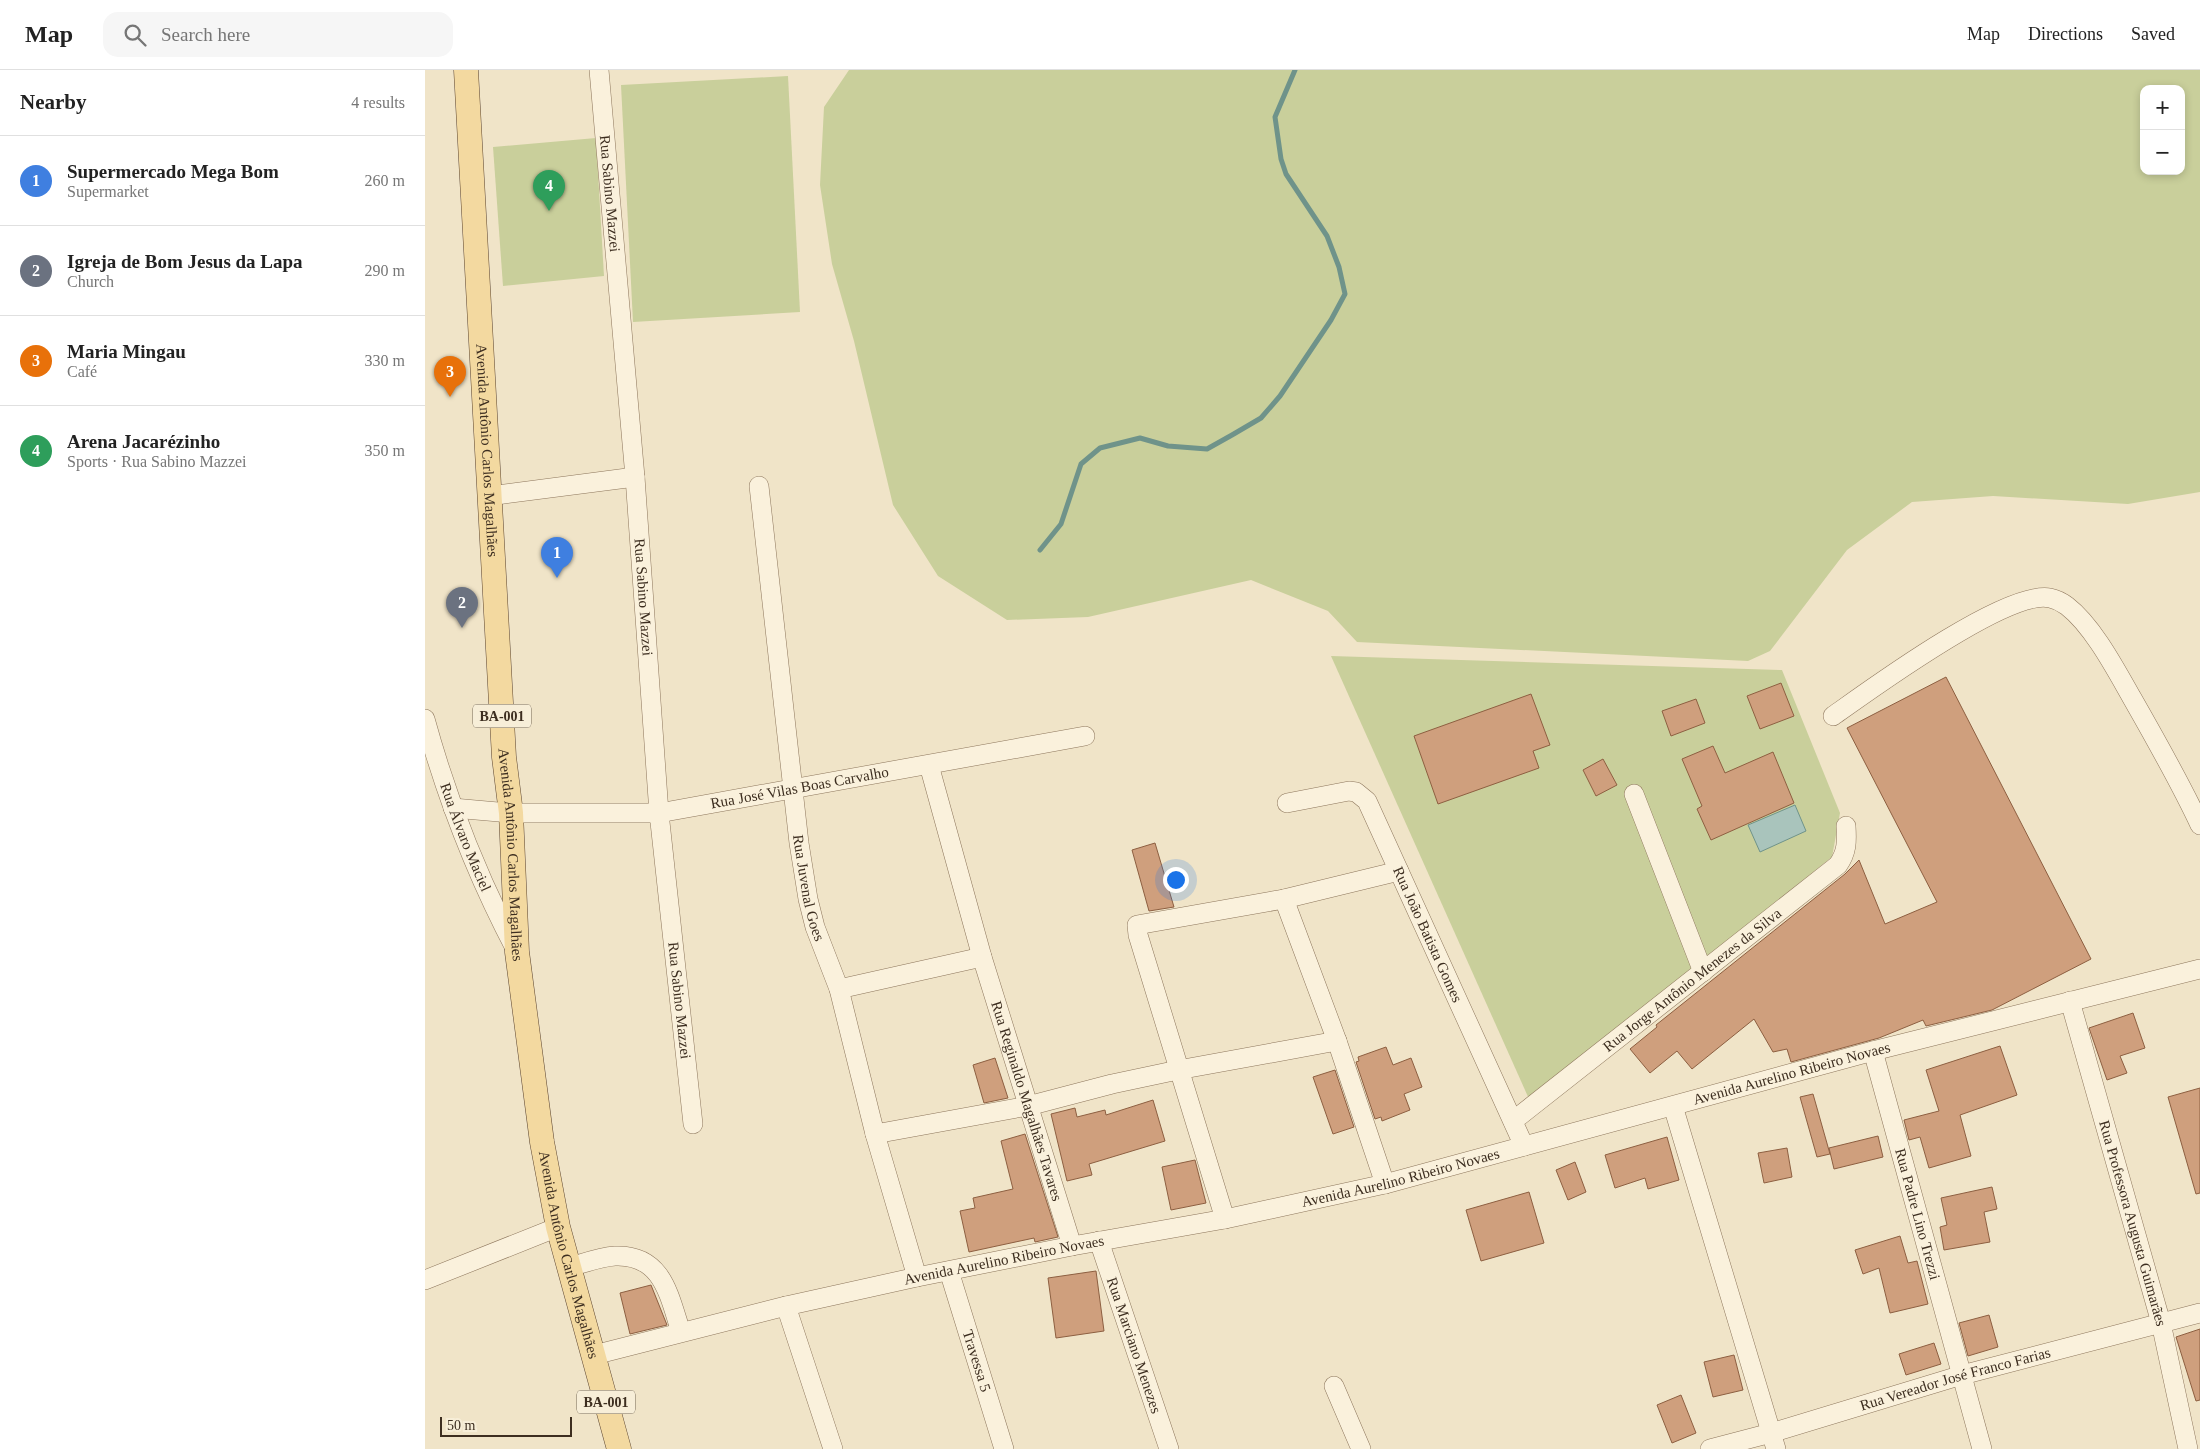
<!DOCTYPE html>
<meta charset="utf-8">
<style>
:root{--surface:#fff;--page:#f6f6f6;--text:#222;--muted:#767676;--line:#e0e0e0;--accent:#9e2a2b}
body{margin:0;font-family:"Times New Roman",serif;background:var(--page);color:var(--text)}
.controls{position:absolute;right:15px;top:15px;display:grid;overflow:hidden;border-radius:10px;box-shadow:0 2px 8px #0003}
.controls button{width:45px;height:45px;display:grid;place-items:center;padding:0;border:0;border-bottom:1px solid var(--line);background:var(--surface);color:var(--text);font:25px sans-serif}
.scale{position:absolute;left:15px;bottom:12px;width:132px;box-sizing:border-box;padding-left:5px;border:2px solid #3d2e20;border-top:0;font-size:14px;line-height:18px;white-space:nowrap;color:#3d2e20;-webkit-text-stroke:4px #f7eed8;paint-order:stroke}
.you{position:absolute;left:750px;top:809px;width:18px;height:18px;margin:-12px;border:4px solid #fff;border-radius:50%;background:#1a73e8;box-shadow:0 0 0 8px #1a73e833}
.badge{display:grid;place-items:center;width:32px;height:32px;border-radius:50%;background:var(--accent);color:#fff;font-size:16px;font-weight:700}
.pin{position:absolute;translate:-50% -41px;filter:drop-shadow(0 1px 2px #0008)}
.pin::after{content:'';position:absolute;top:26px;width:18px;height:15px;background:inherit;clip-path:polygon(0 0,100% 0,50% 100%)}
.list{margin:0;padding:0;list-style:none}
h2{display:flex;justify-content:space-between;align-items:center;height:65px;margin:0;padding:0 20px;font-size:21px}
h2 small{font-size:16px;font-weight:400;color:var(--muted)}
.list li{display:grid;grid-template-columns:32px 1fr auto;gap:15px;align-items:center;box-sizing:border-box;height:90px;padding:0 20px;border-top:1px solid var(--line)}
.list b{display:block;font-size:19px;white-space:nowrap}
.list p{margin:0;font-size:16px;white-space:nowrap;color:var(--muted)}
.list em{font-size:16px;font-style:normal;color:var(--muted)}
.icon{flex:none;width:28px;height:28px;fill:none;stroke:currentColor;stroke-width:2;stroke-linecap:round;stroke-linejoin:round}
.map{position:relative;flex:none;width:1775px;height:1379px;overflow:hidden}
header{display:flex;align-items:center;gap:30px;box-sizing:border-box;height:70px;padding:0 25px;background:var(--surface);border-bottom:1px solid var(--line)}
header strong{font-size:24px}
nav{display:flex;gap:28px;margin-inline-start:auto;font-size:18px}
.search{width:350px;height:45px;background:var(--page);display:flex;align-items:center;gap:12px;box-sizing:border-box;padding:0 18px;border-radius:15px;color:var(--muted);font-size:19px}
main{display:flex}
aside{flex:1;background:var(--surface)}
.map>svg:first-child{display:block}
.green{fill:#c9cf9b;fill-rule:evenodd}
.water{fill:#a9c4bc;stroke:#6f938a}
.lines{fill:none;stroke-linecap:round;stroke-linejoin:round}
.stream{stroke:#6f938a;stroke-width:5}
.building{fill:#cf9f7d;stroke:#8d5f41}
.minor-casing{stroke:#8d765c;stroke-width:20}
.major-casing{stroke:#5b4430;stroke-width:25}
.minor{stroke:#faf1dc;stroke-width:19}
.major{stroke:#f3d9a0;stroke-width:24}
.labels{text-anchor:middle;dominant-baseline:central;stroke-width:4;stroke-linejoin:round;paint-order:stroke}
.shield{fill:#f7eed8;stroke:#756857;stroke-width:1}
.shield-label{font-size:14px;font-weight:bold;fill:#3d2e20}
.street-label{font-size:15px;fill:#3d2e20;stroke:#f7eed8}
</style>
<header>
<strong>Map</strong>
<div class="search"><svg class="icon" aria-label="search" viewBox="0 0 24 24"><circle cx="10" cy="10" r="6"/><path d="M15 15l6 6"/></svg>Search here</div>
<nav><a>Map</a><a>Directions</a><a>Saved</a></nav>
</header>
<main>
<aside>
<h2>Nearby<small>4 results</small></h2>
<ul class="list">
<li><span class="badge" style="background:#3f7fe0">1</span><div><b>Supermercado Mega Bom</b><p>Supermarket</p></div><em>260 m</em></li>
<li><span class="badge" style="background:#6b7280">2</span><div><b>Igreja de Bom Jesus da Lapa</b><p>Church</p></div><em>290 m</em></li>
<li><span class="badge" style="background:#e8710a">3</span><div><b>Maria Mingau</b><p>Café</p></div><em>330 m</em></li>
<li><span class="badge" style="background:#2e9e5b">4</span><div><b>Arena Jacarézinho</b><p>Sports · Rua Sabino Mazzei</p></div><em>350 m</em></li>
</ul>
</aside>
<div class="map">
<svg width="1775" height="1379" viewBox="0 0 1775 1379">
<rect width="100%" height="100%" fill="#f0e4c8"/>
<g class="green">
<path d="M424,0h1351v422l-72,12 -135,-8 -81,6 -65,48 -77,101 -22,10 -391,-19 -29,-31 -77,-31 -163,37 -81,3 -69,-44 -45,-71 -39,-164 -22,-77 -12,-79 4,-78zM1719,19h37v82h-37z"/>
<polygon points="363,6 375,242 208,252 196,15"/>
<polygon points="171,68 179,206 78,216 68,77"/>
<polygon points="906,586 1357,600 1415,743 1407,787 1104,1029"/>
</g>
<polygon class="water" points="1370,735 1381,761 1335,782 1323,755"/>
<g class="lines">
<polyline class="stream" points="615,480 636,454 656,394 675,378 715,368 743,376 782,379 807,365 836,348 855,326 906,250 920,224 914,197 902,166 861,104 856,89 850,47 870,0"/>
</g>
<g class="building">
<polygon points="1521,607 1666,889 1567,940 1501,956 1498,950 1454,968 1366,992 1362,979 1348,982 1329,949 1267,999 1252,981 1225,1003 1205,979 1232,957 1231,955 1420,804 1434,790 1460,854 1512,832 1422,658"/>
<polygon points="1356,613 1369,646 1335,659 1322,626"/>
<polygon points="1106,624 1125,675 1108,681 1114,698 1013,734 989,666"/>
<polygon points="1271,629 1280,653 1246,666 1237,641"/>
<polygon points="1288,676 1300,703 1348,682 1369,733 1286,770 1272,739 1277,736 1257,689"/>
<polygon points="1178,689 1192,715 1171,726 1158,700"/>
<polygon points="730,773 749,837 724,841 707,780"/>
<polygon points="1708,943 1720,978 1695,986 1702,1003 1682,1010 1664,958"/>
<polygon points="1575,976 1592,1025 1535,1045 1546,1086 1504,1098 1495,1067 1484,1070 1479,1050 1514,1041 1501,1000"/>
<polygon points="961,977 968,995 986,988 997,1017 979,1024 985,1040 957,1051 956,1047 950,1049 931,992 934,991 933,987"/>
<polygon points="570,988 583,1028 559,1033 548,995"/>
<polygon points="910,1000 929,1057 908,1064 888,1007"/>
<polygon points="1775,1018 1775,1123 1771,1124 1743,1027"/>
<polygon points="1388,1024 1405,1084 1392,1087 1375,1027"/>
<polygon points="728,1030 740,1071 664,1094 667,1105 642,1111 626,1044 650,1038 652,1047 680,1040 681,1045"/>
<polygon points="600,1064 633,1167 610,1172 609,1168 544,1182 535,1141 550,1138 548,1128 588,1119 576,1071"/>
<polygon points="1453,1066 1458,1087 1409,1099 1404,1078"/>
<polygon points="1242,1067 1254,1110 1223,1119 1220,1108 1190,1118 1180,1085"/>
<polygon points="1362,1078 1367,1107 1339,1113 1333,1083"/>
<polygon points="770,1090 781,1133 746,1140 737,1097"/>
<polygon points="1150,1092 1161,1122 1143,1130 1131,1100"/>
<polygon points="1567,1117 1572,1139 1559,1142 1565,1172 1519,1180 1515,1157 1522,1155 1516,1128"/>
<polygon points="1104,1122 1119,1173 1056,1191 1041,1140"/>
<polygon points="1475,1166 1483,1193 1492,1191 1503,1234 1465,1243 1454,1198 1438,1204 1430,1180"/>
<polygon points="671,1201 679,1261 631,1268 623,1208"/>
<polygon points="226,1215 242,1255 205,1264 195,1223"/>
<polygon points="1564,1245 1573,1277 1543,1286 1534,1253"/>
<polygon points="1775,1259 1775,1330 1771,1331 1751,1267"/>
<polygon points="1509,1273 1516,1294 1481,1305 1474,1284"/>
<polygon points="1309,1285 1318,1320 1288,1327 1279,1292"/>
<polygon points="1256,1325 1271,1363 1247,1373 1232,1335"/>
</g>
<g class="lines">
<g class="minor-casing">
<g id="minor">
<path id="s1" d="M174,0l36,407 24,336 34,311"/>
<path id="s2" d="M334,416l40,357 9,56 7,28 24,62 36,145 42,143"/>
<polyline points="64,426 210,407"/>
<path d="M1408,646c38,-27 175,-127 217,-118 5,1 13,5 17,8 26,20 49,64 65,92 24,42 48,84 68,127"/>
<path id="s3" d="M0,649c22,80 52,157 91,231"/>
<path id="s4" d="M504,695l53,192 90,289"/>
<polyline points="1209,724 1278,902"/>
<path id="s5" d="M862,733l62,-12 7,1 11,9 157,345"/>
<path id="s6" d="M28,738l58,5h148l426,-77"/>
<polyline points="859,829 912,971 960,1114"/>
<polyline points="414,919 557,887"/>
<path id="s7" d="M1645,931l91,322 27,126"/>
<path id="s8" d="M1448,981l109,398"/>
<polyline points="1248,1036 1351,1379"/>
<path id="s9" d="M1088,1051l325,-256c9,-13 9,-23 8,-39"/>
<polyline points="450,1064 603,1036 687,1014 753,1000 912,971"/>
<polyline points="800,1149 713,865 712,855 859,829 974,801"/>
<path id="s10" d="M674,1171l70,208"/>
<path d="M145,1197c14,-4 30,-10 45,-11 48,-2 54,40 66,76"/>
<path id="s11" d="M524,1201l55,178"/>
<polyline points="0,1210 133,1157"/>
<polyline points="361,1236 408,1379"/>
<path id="s12" d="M169,1285l192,-49 131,-29 155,-31 153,-27 160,-35 488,-133 327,-82"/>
<polyline points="909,1316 936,1379"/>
<path id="s13" d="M1285,1379l61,-16 191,-58 238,-62"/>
</g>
</g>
<g class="major-casing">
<g id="major">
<path id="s14" d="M41,0l38,687 7,56 6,139 25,190 16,85 61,222"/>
</g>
</g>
<use href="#minor" class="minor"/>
<use href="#major" class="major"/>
</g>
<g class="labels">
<g class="shield">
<rect x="48" y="634.5" width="58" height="23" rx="4"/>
<rect x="152" y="1320.5" width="58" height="23" rx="4"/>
</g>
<g class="shield-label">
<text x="77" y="646">BA-001</text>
<text x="181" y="1332">BA-001</text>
</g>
<g class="street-label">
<text stroke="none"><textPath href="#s1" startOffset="124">Rua Sabino Mazzei</textPath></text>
<text stroke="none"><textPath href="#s14" startOffset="381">Avenida Antônio Carlos Magalhães</textPath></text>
<text stroke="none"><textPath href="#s1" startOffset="529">Rua Sabino Mazzei</textPath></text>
<text stroke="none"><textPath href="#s6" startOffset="349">Rua José Vilas Boas Carvalho</textPath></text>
<text stroke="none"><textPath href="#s3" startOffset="125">Rua Álvaro Maciel</textPath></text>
<text stroke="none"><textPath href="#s14" startOffset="786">Avenida Antônio Carlos Magalhães</textPath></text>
<text stroke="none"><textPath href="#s2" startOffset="405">Rua Juvenal Goes</textPath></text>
<text stroke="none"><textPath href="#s5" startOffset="231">Rua João Batista Gomes</textPath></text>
<text stroke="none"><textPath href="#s9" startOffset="228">Rua Jorge Antônio Menezes da Silva</textPath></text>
<text stroke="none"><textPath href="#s1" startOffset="934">Rua Sabino Mazzei</textPath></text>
<text stroke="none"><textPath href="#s12" startOffset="1231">Avenida Aurelino Ribeiro Novaes</textPath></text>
<text stroke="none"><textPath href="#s4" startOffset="350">Rua Reginaldo Magalhães Tavares</textPath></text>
<text stroke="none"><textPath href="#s12" startOffset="826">Avenida Aurelino Ribeiro Novaes</textPath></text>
<text stroke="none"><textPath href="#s8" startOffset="169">Rua Padre Lino Trezzi</textPath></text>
<text stroke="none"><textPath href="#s7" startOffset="231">Rua Professora Augusta Guimarães</textPath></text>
<text stroke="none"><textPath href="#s14" startOffset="1191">Avenida Antônio Carlos Magalhães</textPath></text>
<text stroke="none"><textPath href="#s12" startOffset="421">Avenida Aurelino Ribeiro Novaes</textPath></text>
<text stroke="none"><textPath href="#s10" startOffset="110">Rua Marciano Menezes</textPath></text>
<text stroke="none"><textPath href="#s11" startOffset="94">Travessa 5</textPath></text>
<text stroke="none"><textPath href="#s13" startOffset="255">Rua Vereador José Franco Farias</textPath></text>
</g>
</g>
</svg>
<div class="controls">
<button>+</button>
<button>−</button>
</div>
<div class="scale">50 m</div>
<div class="you"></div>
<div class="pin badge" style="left:132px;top:508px;background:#3f7fe0">1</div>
<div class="pin badge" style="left:37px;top:558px;background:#6b7280">2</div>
<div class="pin badge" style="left:25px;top:327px;background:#e8710a">3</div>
<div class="pin badge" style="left:124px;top:141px;background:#2e9e5b">4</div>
</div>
</main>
